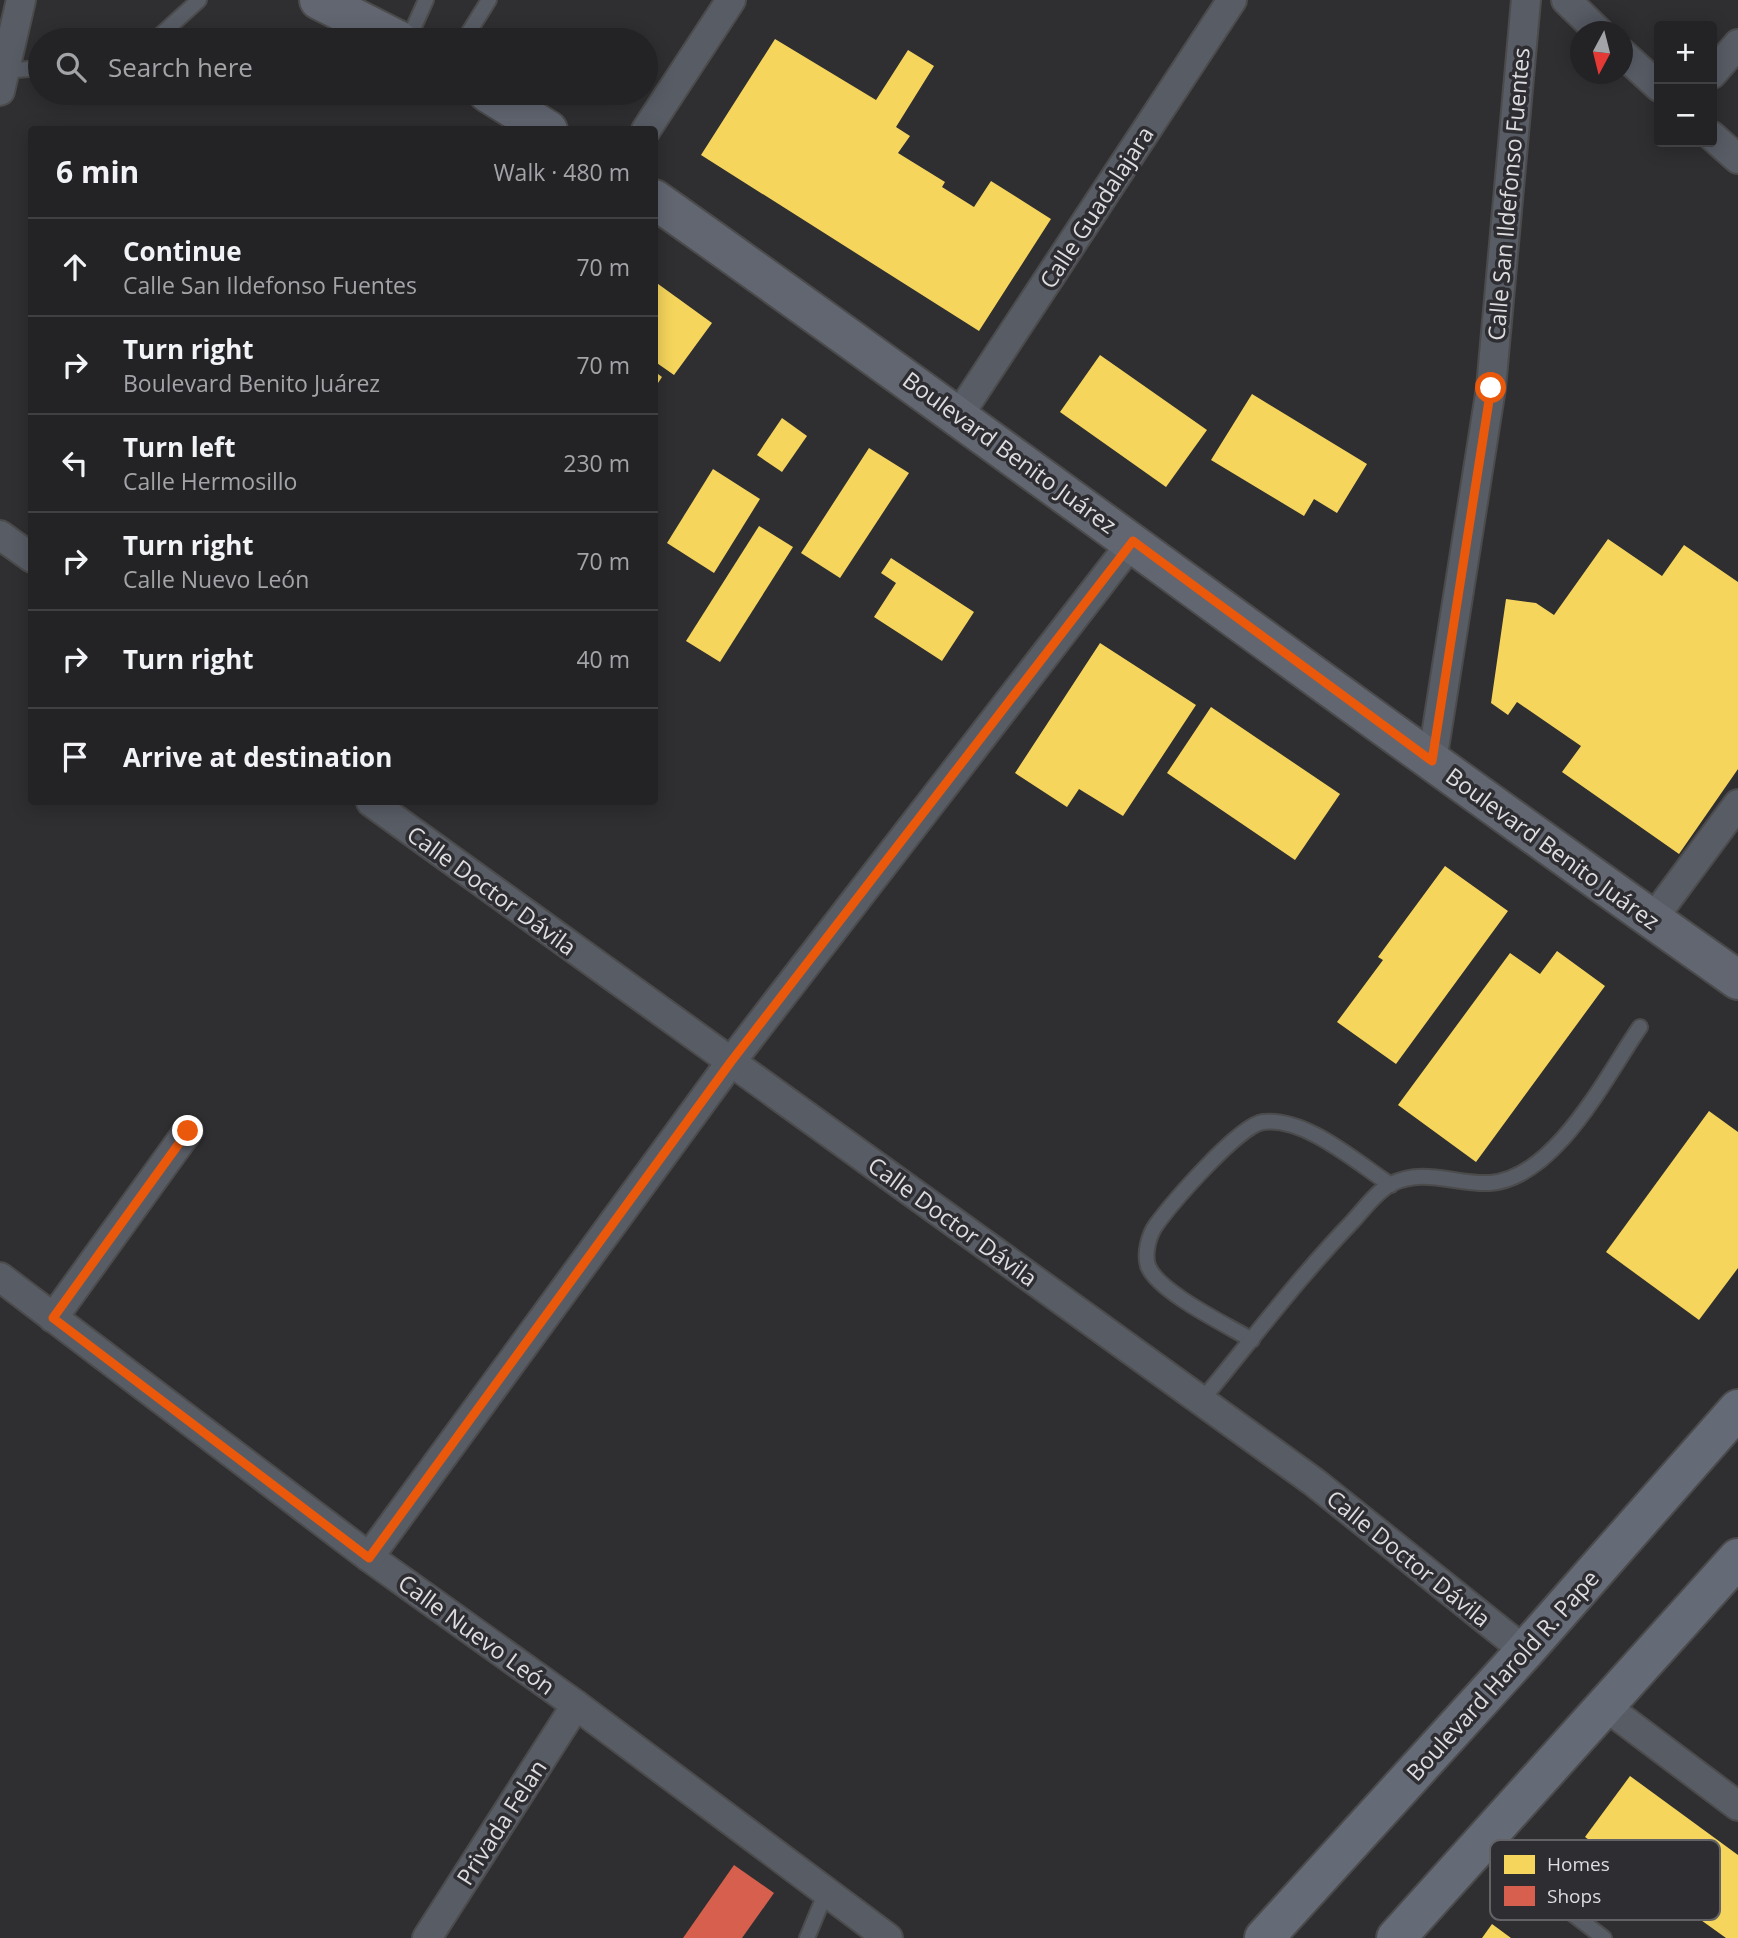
<!DOCTYPE html>
<meta charset="utf-8">
<style>
:root{--surface:#232225;--page:#2b2a2d;--text:#f1f3f6;--muted:#a3a4a7;--line:#403f42}
body{margin:0;font-family:"Open Sans",sans-serif;background:var(--page);color:var(--text)}
.controls{position:absolute;right:21px;top:21px;display:grid;overflow:hidden;border-radius:7px;box-shadow:0 4px 18px #0003}
.controls button{width:63px;height:63px;display:grid;place-items:center;padding:0;border:0;border-bottom:2px solid var(--line);background:var(--surface);color:var(--text);font:35px sans-serif}
.compass{position:absolute;left:1570px;top:21px;width:63px;height:63px;border-radius:50%;background:var(--surface);box-shadow:0 4px 18px #0003;rotate:187deg}
.stop{position:absolute;width:21px;height:21px;margin:-16px;border:5px solid #ea580c;border-radius:50%;background:#fff}
.stop.end{background:#ea580c;border-color:#fff;box-shadow:0 2px 7px #0008}
.list{margin:0;padding:0;list-style:none}
h2{display:flex;justify-content:space-between;align-items:center;height:91px;margin:0;padding:0 28px;font-size:30px}
h2 small{font-size:23px;font-weight:400;color:var(--muted)}
.list li{display:grid;grid-template-columns:46px 1fr auto;gap:21px;align-items:center;box-sizing:border-box;height:98px;padding:0 28px;border-top:2px solid var(--line)}
.list b{display:block;font-size:26px;white-space:nowrap}
.list p{margin:0;font-size:23px;white-space:nowrap;color:var(--muted)}
.list em{font-size:23px;font-style:normal;color:var(--muted)}
.icon{flex:none;width:38px;height:38px;fill:none;stroke:currentColor;stroke-width:2;stroke-linecap:round;stroke-linejoin:round}
.map{position:relative;flex:none;width:1738px;height:1938px;overflow:hidden}
.search{position:absolute;background:var(--surface);box-shadow:0 4px 18px #0003;left:28px;top:28px;width:630px;height:77px;display:flex;align-items:center;gap:18px;box-sizing:border-box;padding:0 24px;border-radius:38px;color:var(--muted);font-size:26px}
.panel{position:absolute;background:var(--surface);box-shadow:0 4px 18px #0003;left:28px;top:126px;width:630px;height:679px;border-radius:7px}
.map>svg:first-child{display:block}
.homes{fill:#f6d55c}
.shops{fill:#d6604d}
.lines{fill:none;stroke-linecap:round;stroke-linejoin:round}
.lane-casing{stroke:#4b4b4c;stroke-width:18}
.street-casing{stroke:#4b4b4c;stroke-width:32}
.secondary-casing{stroke:#4b4b4c;stroke-width:42}
.highway-casing{stroke:#4b4b4c;stroke-width:42}
.lane{stroke:#585c65;stroke-width:14}
.street{stroke:#585c65;stroke-width:28}
.secondary{stroke:#616671;stroke-width:38}
.highway{stroke:#656a77;stroke-width:38}
.route{stroke:#ea580c;stroke-width:9}
.labels{text-anchor:middle;dominant-baseline:central;stroke-width:7;stroke-linejoin:round;paint-order:stroke}
.street-label{font-size:23px;fill:#dddde0;stroke:#2e2d32}
.key{fill:#2e2d32;stroke:#636266;stroke-width:2}
.key-label{font-size:19px;fill:#dddde0}
</style>
<div class="map">
<svg width="1738" height="1938" viewBox="0 0 1738 1938">
<rect width="100%" height="100%" fill="#2f2e31"/>
<g class="homes">
<polygon points="775,39 876,100 908,50 934,66 896,127 910,136 898,153 945,182 942,187 974,207 991,181 1051,219 979,331 701,155"/>
<polygon points="654,281 712,323 674,375 654,361"/>
<polygon points="1100,355 1207,430 1166,487 1060,412"/>
<polygon points="654,371 662,377 654,389"/>
<polygon points="1252,394 1367,464 1337,513 1314,499 1304,516 1211,460"/>
<polygon points="782,418 807,436 782,472 757,455"/>
<polygon points="869,448 909,473 840,578 801,553"/>
<polygon points="713,469 760,499 714,573 667,543"/>
<polygon points="759,526 793,547 720,662 686,641"/>
<polygon points="1608,539 1662,576 1684,545 1738,582 1738,769 1679,854 1562,772 1581,746 1517,702 1508,715 1491,703 1506,599 1536,603 1554,615"/>
<polygon points="891,558 974,612 942,661 874,617 896,583 881,573"/>
<polygon points="1100,643 1196,705 1123,816 1079,789 1067,807 1015,773"/>
<polygon points="1211,707 1340,794 1295,860 1167,773"/>
<polygon points="1445,866 1508,911 1396,1064 1337,1022 1383,960 1378,957"/>
<polygon points="1557,951 1605,986 1476,1162 1398,1105 1510,953 1540,974"/>
<polygon points="1709,1111 1738,1132 1738,1268 1699,1320 1606,1252"/>
<polygon points="1630,1776 1738,1855 1738,1938 1726,1938 1585,1837"/>
<polygon points="1492,1924 1511,1938 1482,1938"/>
</g>
<polygon class="shops" points="734,1865 774,1893 742,1938 683,1938"/>
<g class="lines">
<g class="lane-casing">
<g id="lane">
<polyline points="155,40 199,0"/>
<polyline points="408,40 426,0"/>
<polyline points="464,40 489,0"/>
<polyline points="5,71 40,68"/>
<path d="M1252,1340c-25,-15 -94,-48 -104,-74 -4,-13 1,-31 8,-41 16,-22 83,-100 107,-103 43,-5 93,40 128,63"/>
<path d="M1202,1400c49,-59 97,-123 151,-179 11,-12 23,-29 38,-37 33,-17 65,1 99,-1 66,-5 116,-107 150,-156"/>
<polyline points="1482,1845 1604,1938"/>
<polyline points="807,1938 826,1892"/>
</g>
</g>
<g class="street-casing">
<g id="street">
<polyline points="1566,0 1599,32"/>
<polyline points="1622,53 1659,87"/>
<polyline points="1712,74 1738,44"/>
<polyline points="0,91 21,0"/>
<polyline points="646,130 731,0"/>
<polyline points="1712,136 1738,159"/>
<polyline points="959,415 1232,0"/>
<polyline points="0,535 32,558"/>
<polyline points="1432,761 1491,388 1526,0"/>
<polyline points="371,802 1314,1482 1525,1651"/>
<polyline points="1652,920 1738,804"/>
<polyline points="0,1277 369,1557 576,1705 888,1938"/>
<polyline points="53,1318 188,1131"/>
<polyline points="369,1557 730,1063 1133,541"/>
<polyline points="1605,1706 1738,1806"/>
<polyline points="427,1938 576,1705"/>
</g>
</g>
<g class="secondary-casing">
<g id="secondary">
<polyline points="319,0 398,40"/>
<polyline points="488,93 548,130"/>
<path d="M654,199c364,257 720,525 1084,781"/>
</g>
</g>
<g class="highway-casing">
<g id="highway">
<polyline points="1264,1938 1525,1651 1738,1409"/>
<polyline points="1396,1938 1738,1558"/>
</g>
</g>
<use href="#lane" class="lane"/>
<use href="#street" class="street"/>
<use href="#secondary" class="secondary"/>
<use href="#highway" class="highway"/>
</g>
<g class="lines">
<polyline class="route" points="188,1131 53,1318 369,1558 730,1063 1133,541 1432,761 1491,388"/>
</g>
<g class="labels">
<g class="street-label">
<text transform="translate(1508 194) rotate(-85)">Calle San Ildefonso Fuentes</text>
<text transform="translate(1096 207) rotate(-57)">Calle Guadalajara</text>
<text transform="translate(1010 452) rotate(36)">Boulevard Benito Juárez</text>
<text transform="translate(1553 848) rotate(36)">Boulevard Benito Juárez</text>
<text transform="translate(492 890) rotate(36)">Calle Doctor Dávila</text>
<text transform="translate(953 1221) rotate(36)">Calle Doctor Dávila</text>
<text transform="translate(1409 1558) rotate(39)">Calle Doctor Dávila</text>
<text transform="translate(477 1634) rotate(36)">Calle Nuevo León</text>
<text transform="translate(1502 1675) rotate(-48)">Boulevard Harold R. Pape</text>
<text transform="translate(501 1822) rotate(-57)">Privada Felan</text>
</g>
</g>
<rect x="1490" y="1840" width="230" height="80" rx="10" class="key"/>
<rect x="1504" y="1855" width="31" height="19" fill="#f6d55c"/>
<rect x="1504" y="1886" width="31" height="20" fill="#d6604d"/>
<g class="key-label">
<text x="1547" y="1871">Homes</text>
<text x="1547" y="1903">Shops</text>
</g>
</svg>
<div class="controls">
<button>+</button>
<button>−</button>
</div>
<svg class="compass" viewBox="-18 -18 36 36"><path d="M0-13l5 13h-10z" fill="#e53935"/><path d="M0 13l5-13h-10z" fill="#a3a4a7"/></svg>
<div class="stop" style="left:1491px;top:388px"></div>
<div class="stop end" style="left:188px;top:1131px"></div>
<div class="search"><svg class="icon" aria-label="search" viewBox="0 0 24 24"><circle cx="10" cy="10" r="6"/><path d="M15 15l6 6"/></svg>Search here</div>
<section class="panel">
<h2>6 min<small>Walk · 480 m</small></h2>
<ul class="list">
<li><svg class="icon" aria-label="ahead" viewBox="0 0 24 24"><path d="M12 20V5M6 11l6-6 6 6"/></svg><div><b>Continue</b><p>Calle San Ildefonso Fuentes</p></div><em>70 m</em></li>
<li><svg class="icon" aria-label="right" viewBox="0 0 24 24"><path d="M7 20v-9h11M14 6l5 5-5 5"/></svg><div><b>Turn right</b><p>Boulevard Benito Juárez</p></div><em>70 m</em></li>
<li><svg class="icon" aria-label="left" viewBox="0 0 24 24"><path d="M17 20v-9H6M10 6l-5 5 5 5"/></svg><div><b>Turn left</b><p>Calle Hermosillo</p></div><em>230 m</em></li>
<li><svg class="icon" aria-label="right" viewBox="0 0 24 24"><path d="M7 20v-9h11M14 6l5 5-5 5"/></svg><div><b>Turn right</b><p>Calle Nuevo León</p></div><em>70 m</em></li>
<li><svg class="icon" aria-label="right" viewBox="0 0 24 24"><path d="M7 20v-9h11M14 6l5 5-5 5"/></svg><div><b>Turn right</b></div><em>40 m</em></li>
<li><svg class="icon" aria-label="arrive" viewBox="0 0 24 24"><path d="M6 21V4h12l-3 4 3 4H6"/></svg><div><b>Arrive at destination</b></div></li>
</ul>
</section>
</div>
